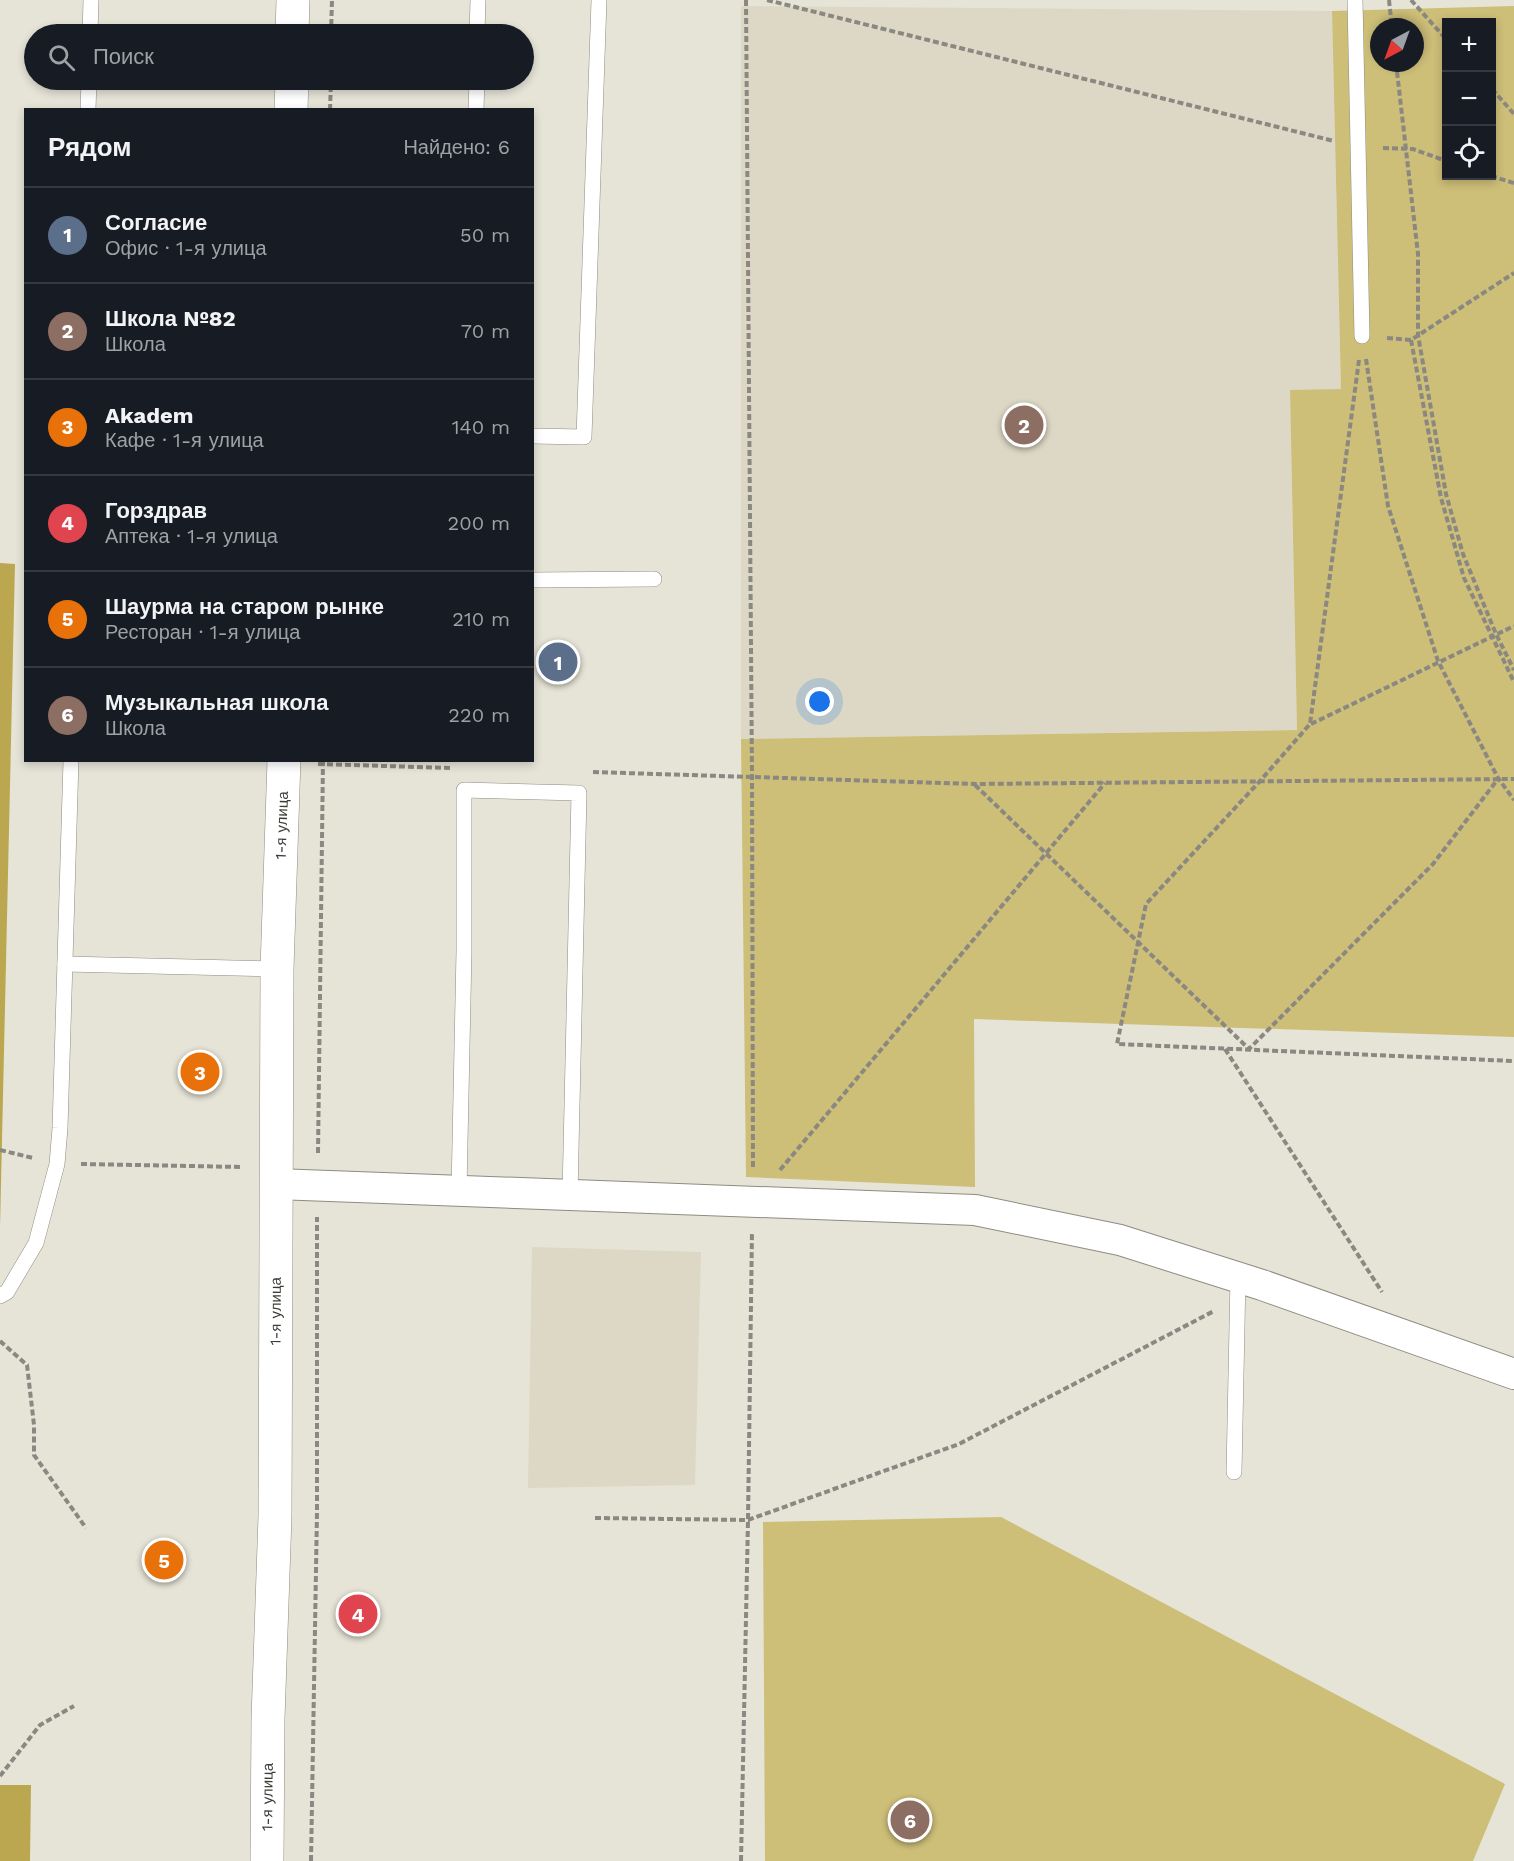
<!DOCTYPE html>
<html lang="ru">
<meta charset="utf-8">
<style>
:root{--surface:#171b24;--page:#242831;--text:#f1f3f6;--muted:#9ea1a6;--line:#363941;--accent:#2b6ca2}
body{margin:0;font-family:"Work Sans",sans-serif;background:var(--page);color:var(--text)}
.controls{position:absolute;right:18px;top:18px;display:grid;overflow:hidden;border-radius:0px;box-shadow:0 3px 9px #0003}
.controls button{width:54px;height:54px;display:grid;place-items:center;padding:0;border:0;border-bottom:2px solid var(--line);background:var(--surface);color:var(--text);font:30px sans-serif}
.compass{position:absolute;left:1370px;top:18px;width:54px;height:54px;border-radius:50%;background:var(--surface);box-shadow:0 3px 9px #0003;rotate:221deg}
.you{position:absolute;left:820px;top:702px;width:21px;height:21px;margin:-15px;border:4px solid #fff;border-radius:50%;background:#1a73e8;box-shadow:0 0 0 9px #1a73e833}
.badge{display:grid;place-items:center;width:39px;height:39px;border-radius:50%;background:var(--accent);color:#fff;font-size:20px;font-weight:700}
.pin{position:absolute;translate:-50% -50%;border:3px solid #fff;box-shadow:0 2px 6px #0006}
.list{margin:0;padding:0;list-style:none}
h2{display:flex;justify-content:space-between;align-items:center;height:78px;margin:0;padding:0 24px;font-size:26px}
h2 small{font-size:20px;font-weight:400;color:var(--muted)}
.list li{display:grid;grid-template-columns:39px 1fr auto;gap:18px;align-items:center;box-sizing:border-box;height:96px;padding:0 24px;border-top:2px solid var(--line)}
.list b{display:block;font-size:22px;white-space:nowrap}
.list p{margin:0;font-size:20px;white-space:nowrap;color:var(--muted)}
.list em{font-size:20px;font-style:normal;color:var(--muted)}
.icon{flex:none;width:33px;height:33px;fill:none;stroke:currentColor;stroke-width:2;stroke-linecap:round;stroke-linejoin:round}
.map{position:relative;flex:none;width:1514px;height:1861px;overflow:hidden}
.search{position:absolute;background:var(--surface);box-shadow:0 3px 9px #0003;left:24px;top:24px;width:510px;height:66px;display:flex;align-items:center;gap:15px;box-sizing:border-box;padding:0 21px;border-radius:33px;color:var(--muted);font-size:22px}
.panel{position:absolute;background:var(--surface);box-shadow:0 3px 9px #0003;left:24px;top:108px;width:510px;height:654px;border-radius:0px}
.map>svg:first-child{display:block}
.built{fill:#ddd8c5}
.green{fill:#cdbe78;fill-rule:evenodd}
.forest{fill:#baa74f}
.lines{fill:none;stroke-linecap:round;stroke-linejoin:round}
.service-casing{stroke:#8e8c80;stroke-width:16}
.minor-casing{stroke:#8e8c80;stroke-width:32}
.tertiary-casing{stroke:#8e8c80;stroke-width:34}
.path{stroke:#8a8880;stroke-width:4;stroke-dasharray:6 3;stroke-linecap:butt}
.service{stroke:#fff;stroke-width:15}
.minor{stroke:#fff;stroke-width:30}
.tertiary{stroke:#fff;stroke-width:33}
.labels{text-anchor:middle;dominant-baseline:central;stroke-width:4.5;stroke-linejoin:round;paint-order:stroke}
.street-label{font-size:15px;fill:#3d3c37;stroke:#fff}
</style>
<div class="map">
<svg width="1514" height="1861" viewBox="0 0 1514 1861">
<rect width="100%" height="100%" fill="#e6e4d7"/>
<g class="built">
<polygon points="741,6 1332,11 1341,389 1290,391 1297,730 741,739"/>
<polygon points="532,1247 701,1252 695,1485 528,1488"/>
</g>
<g class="green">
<path d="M1514,6v1031l-540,-18 1,168 -229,-10 -5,-438 556,-9 -7,-340 51,-1 -9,-378zM1446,22h46v154h-46zM1379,27h36v36h-36z"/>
<polygon points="1001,1517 1505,1784 1473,1861 765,1861 763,1522"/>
</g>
<g class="forest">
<polygon points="0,563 15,564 0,1228"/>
<polygon points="0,1785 31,1785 30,1861 0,1861"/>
</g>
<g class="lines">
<g class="service-casing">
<g id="service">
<polyline points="1355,0 1362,336"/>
<polyline points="90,34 91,0"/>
<polyline points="477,34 478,0"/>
<polyline points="88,110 89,80"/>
<polyline points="476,110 477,80"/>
<polyline points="532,436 584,437 599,0"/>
<polyline points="532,580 654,579"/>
<polyline points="65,964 277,969"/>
<polyline points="459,1191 464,951 464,790 579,793 570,1195"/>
<polyline points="0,1296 7,1292 36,1243 57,1164 60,1128 71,760"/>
<polyline points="1234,1472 1238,1277"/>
</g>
</g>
<g class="minor-casing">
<polyline id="minor" points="276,1184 975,1210 1120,1240 1262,1285 1514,1374"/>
</g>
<g class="tertiary-casing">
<g id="tertiary">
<polyline points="292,34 293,0"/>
<polyline points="291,110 292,80"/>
<path id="s1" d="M267,1861l1,-142 7,-203 2,-547 7,-209"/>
</g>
</g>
<g class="path">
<polyline points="746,0 752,777 753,1170"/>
<polyline points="767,0 1334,141"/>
<polyline points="1389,0 1392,27"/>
<polyline points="1411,0 1446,39"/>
<polyline points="331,34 332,0"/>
<polyline points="1396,63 1418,254 1418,335 1446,494 1463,554 1496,634 1514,670"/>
<polyline points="1492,89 1514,114"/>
<polyline points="330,110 331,80"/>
<polyline points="1383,148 1413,149 1446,161"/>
<polyline points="1491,176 1514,183"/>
<polyline points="1387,338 1411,340 1514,273"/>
<polyline points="1411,340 1441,498 1464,578 1514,682"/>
<polyline points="1366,359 1388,506 1438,661 1498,778 1514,800"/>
<polyline points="1359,360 1310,724 1260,781 1146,904 1117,1044 1514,1061"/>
<polyline points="1311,724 1514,626"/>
<polyline points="318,764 451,768"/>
<polyline points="593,772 975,784 1514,779"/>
<polyline points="975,785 1249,1049 1433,864 1498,779"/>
<polyline points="1225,1049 1382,1292"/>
<polyline points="0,1150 33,1158"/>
<polyline points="318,1153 323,760"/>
<polyline points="81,1164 242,1167"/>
<polyline points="780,1170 1105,783"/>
<polyline points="0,1341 27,1365 34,1425 34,1455 86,1528"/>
<polyline points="595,1518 748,1520 959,1444 1214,1311"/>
<polyline points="0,1776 40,1725 74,1706"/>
<polyline points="311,1861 317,1512 317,1217"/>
<polyline points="741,1861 748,1520 752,1232"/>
</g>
<use href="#service" class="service"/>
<use href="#minor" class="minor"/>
<use href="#tertiary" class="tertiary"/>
</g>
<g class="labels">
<g class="street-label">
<text stroke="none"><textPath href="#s1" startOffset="1036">1-я улица</textPath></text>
<text stroke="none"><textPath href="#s1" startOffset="550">1-я улица</textPath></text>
<text stroke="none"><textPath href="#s1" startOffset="64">1-я улица</textPath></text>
</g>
</g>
</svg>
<div class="controls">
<button>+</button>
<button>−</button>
<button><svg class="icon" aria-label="locate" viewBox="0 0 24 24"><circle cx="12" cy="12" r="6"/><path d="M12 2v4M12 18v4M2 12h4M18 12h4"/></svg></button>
</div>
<svg class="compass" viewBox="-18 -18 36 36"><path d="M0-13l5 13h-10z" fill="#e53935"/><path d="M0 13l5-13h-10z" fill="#9ea1a6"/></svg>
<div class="you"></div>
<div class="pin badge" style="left:558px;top:662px;background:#5c6f8a">1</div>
<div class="pin badge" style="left:1024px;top:425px;background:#8d6e63">2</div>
<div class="pin badge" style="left:200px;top:1072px;background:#e8710a">3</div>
<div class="pin badge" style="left:358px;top:1614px;background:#e0444e">4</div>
<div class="pin badge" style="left:164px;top:1560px;background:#e8710a">5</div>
<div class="pin badge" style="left:910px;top:1820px;background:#8d6e63">6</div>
<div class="search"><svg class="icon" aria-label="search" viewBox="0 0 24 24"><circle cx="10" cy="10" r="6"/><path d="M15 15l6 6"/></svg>Поиск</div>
<section class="panel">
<h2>Рядом<small>Найдено: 6</small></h2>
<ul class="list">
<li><span class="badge" style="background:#5c6f8a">1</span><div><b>Согласие</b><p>Офис · 1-я улица</p></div><em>50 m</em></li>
<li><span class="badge" style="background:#8d6e63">2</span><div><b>Школа №82</b><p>Школа</p></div><em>70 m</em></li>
<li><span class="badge" style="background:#e8710a">3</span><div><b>Akadem</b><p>Кафе · 1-я улица</p></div><em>140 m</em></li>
<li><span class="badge" style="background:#e0444e">4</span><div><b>Горздрав</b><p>Аптека · 1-я улица</p></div><em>200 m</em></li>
<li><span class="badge" style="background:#e8710a">5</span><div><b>Шаурма на старом рынке</b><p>Ресторан · 1-я улица</p></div><em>210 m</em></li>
<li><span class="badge" style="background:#8d6e63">6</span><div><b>Музыкальная школа</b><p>Школа</p></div><em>220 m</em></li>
</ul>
</section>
</div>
